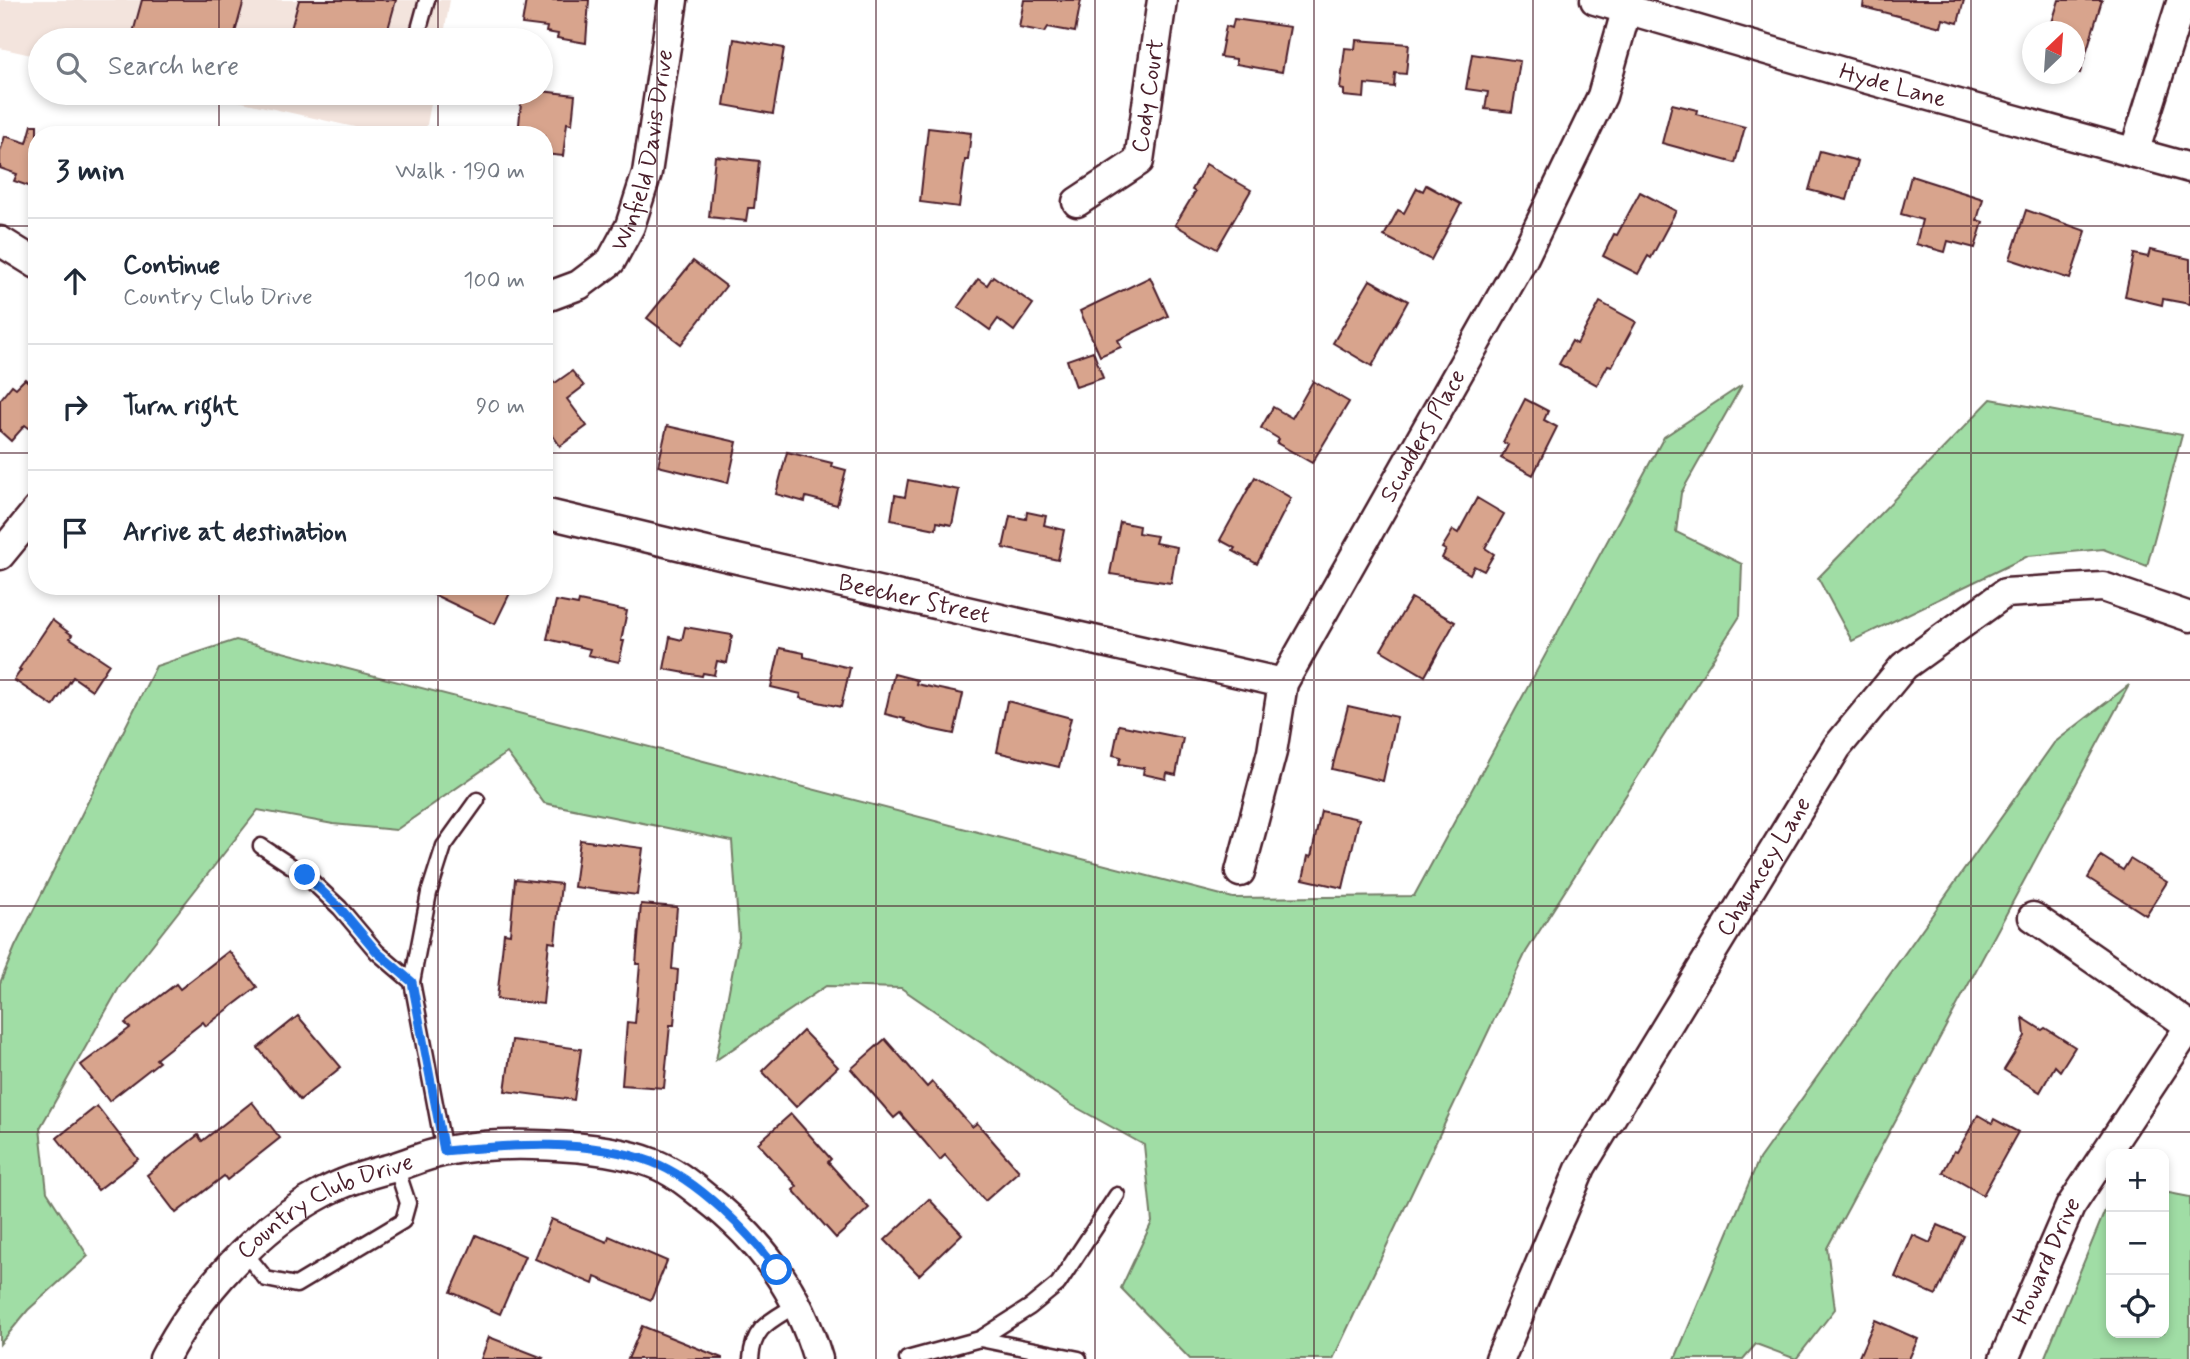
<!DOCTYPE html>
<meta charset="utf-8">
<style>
:root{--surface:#fff;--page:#f2f2f3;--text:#1f2937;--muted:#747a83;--line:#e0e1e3}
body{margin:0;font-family:Mynerve,sans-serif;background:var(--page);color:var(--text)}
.controls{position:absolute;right:21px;bottom:21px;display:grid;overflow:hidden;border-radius:14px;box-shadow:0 4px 10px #0003}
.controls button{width:63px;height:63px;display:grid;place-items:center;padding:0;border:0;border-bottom:2px solid var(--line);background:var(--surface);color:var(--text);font:35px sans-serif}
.compass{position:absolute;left:2022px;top:21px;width:63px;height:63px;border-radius:50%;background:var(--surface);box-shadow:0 4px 10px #0003;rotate:25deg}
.stop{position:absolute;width:21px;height:21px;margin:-16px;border:5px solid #1a73e8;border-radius:50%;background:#fff}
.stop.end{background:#1a73e8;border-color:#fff;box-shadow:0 2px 7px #0008}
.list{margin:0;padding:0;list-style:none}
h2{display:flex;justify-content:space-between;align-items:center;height:91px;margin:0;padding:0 28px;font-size:30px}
h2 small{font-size:23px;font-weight:400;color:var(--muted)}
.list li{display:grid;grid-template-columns:46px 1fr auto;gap:21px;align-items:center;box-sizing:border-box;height:126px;padding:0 28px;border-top:2px solid var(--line)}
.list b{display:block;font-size:26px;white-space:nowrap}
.list p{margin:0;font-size:23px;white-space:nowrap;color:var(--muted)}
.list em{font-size:23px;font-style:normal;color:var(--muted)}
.icon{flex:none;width:38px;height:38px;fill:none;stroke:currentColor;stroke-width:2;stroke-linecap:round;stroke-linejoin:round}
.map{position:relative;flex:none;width:2190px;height:1359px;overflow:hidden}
.search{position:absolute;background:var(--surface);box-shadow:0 4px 10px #0003;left:28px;top:28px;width:525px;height:77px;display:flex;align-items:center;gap:18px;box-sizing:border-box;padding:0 24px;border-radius:38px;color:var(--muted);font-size:26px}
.panel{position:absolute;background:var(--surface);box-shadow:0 4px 10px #0003;left:28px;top:126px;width:525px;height:469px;border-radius:28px}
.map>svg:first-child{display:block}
.built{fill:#f3e4dd}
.green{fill:#a0dda5;stroke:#757e68;stroke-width:2}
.building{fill:#d8a48d;stroke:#4a1f2b;stroke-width:2}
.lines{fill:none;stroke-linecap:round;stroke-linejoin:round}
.lane-casing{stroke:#4a1f2b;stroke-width:19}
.street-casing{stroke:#4a1f2b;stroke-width:33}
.lane{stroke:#fff;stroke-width:14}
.street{stroke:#fff;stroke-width:28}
.route{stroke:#1a73e8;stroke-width:9}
.grid{fill:none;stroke:#4a1f2b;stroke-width:2;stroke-opacity:0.55}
.labels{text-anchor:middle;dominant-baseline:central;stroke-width:5;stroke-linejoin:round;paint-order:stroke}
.street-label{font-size:24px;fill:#4a1f2b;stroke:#fff}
</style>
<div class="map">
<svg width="2190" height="1359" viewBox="0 0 2190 1359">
<rect width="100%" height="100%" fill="#fff"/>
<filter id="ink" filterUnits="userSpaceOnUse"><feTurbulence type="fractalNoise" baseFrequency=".0143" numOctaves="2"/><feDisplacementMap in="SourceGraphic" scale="14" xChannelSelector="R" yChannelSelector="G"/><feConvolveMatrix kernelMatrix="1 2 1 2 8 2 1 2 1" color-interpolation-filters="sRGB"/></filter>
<g filter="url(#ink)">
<g class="built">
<polygon points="0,0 450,0 443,40 40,40 40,57 0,48"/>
<polygon points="202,93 433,93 425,135 390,135"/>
</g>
<g class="green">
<polygon points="1742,385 1681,493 1676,532 1742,564 1740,616 1526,952 1333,1359 1190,1359 1121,1288 1152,1222 1144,1145 1072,1105 901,988 826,986 716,1060 739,937 732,841 544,803 507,753 396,830 333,824 258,810 120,986 40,1128 47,1192 88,1256 28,1310 0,1344 0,983 15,947 156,666 236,640 1233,898 1414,896 1664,437"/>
<polygon points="1991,399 2182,435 2147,566 2103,549 2028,556 1852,641 1818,578"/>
<polygon points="2129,685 1827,1248 1835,1309 1796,1359 1756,1344 1743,1359 1675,1359 1759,1159 2054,743"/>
<polygon points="2164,1192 2190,1197 2190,1359 2044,1359 2111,1196 2111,1333 2164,1333"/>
</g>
<g class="building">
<polygon points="142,0 244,0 233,40 131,40"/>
<polygon points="299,0 396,0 385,40 288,40"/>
<polygon points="526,0 589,0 586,43 557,38 558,34 546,32 547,27 522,24"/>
<polygon points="1024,0 1081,0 1075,32 1048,27 1045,32 1019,27"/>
<polygon points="1864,0 1964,0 1958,23 1943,19 1941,27 1863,7"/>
<polygon points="2059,0 2102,0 2080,73 2075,72 2075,32 2049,32"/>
<polygon points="1234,19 1290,27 1282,72 1236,64 1236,59 1220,57 1226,26 1232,28"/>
<polygon points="734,39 784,48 773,114 724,105"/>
<polygon points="1356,40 1409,44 1406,74 1395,73 1394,87 1365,84 1364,98 1344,96 1344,90 1340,89 1345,48 1355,49"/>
<polygon points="1472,54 1520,61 1512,112 1485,109 1488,92 1466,89"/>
<polygon points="541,91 575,95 572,124 567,123 563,156 544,154 544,135 518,135 522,93 541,93"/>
<polygon points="1672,104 1697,110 1696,114 1745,127 1735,163 1662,143"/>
<polygon points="32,125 37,125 37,189 14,181 17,174 0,168 0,152 5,136 27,143"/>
<polygon points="928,128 971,133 968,160 965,160 959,207 920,202"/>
<polygon points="1820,151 1858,161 1847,200 1809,190"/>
<polygon points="715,156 759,161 754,208 748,208 746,221 709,217"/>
<polygon points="1206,164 1251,190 1217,249 1175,225 1195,192 1192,190"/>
<polygon points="1911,176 1983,199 1977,220 1983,222 1975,248 1948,241 1945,252 1916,244 1922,220 1901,214"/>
<polygon points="1426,185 1461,204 1431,260 1384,236 1398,210 1404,213 1417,188 1423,191"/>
<polygon points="1640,192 1676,211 1651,258 1648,256 1638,274 1603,256 1614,234 1617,235"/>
<polygon points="2026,210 2086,231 2070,279 2010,259"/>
<polygon points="2150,250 2190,259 2190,304 2163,299 2162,305 2125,296 2134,254 2148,257"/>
<polygon points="693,261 726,286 681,344 647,318"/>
<polygon points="993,276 1033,304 1014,331 998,319 990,330 958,307 978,279 987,285"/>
<polygon points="1150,277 1168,316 1118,340 1121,347 1100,356 1080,311"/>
<polygon points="1370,280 1408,301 1372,366 1333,343"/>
<polygon points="1600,302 1636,322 1612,366 1608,365 1597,385 1559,364 1572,341 1577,344"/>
<polygon points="1093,351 1103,378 1076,387 1067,360"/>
<polygon points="544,369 555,383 572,371 584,386 567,399 587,426 560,446 553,436 544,443"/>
<polygon points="25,379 37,390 37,434 25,425 11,441 0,431 0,400 12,385 16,388"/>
<polygon points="1313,381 1349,402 1312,463 1277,443 1279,439 1261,428 1273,407 1292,418"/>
<polygon points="1525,399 1548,411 1544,420 1557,427 1533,475 1501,458 1508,445 1503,442"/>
<polygon points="667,426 737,442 728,483 658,466"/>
<polygon points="787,452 832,463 831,466 846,470 837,505 806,497 805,502 776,494"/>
<polygon points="1255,477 1291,498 1257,564 1233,551 1235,548 1220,540"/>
<polygon points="908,480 959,490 952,525 937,522 936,529 891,520 895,495 905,497"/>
<polygon points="1477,498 1504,514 1485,548 1494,554 1484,571 1474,566 1470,574 1442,558 1446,550 1442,548 1453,530 1458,533"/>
<polygon points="1027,512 1046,516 1044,525 1064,530 1058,560 1003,548 1010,516 1026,519"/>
<polygon points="1120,522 1139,526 1138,533 1157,536 1155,543 1177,547 1171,583 1110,574"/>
<polygon points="416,586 500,586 511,591 495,624"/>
<polygon points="1411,598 1455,622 1425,676 1381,650"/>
<polygon points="556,601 578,605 579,601 627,611 621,641 624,641 619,662 588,655 590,649 547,639"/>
<polygon points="52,620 72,635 70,638 109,664 92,690 73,677 53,706 14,680 21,670 19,669"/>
<polygon points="685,627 732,635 727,663 717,661 714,675 703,673 702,676 664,669 670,637 682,640"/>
<polygon points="780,648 804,653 804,657 850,668 841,707 800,698 801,694 771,687"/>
<polygon points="894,674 917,680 916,684 963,694 954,734 930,729 904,721 905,719 885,714"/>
<polygon points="1007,701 1071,718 1059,767 997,752"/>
<polygon points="1348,706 1397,717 1383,781 1332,769"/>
<polygon points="1119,725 1183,738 1176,775 1167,773 1166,779 1143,774 1144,768 1119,764 1121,757 1113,755"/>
<polygon points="1321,811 1359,819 1343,888 1303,879 1308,856 1311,857"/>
<polygon points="580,840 643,848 637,895 574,887"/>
<polygon points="2101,856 2123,870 2130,859 2167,882 2146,915 2088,878"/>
<polygon points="515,879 561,884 555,943 549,942 543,1004 497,999 504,933 510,934"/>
<polygon points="641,904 677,907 672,969 678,970 674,1025 670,1025 664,1088 622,1085 627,1022 635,1023 640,964 636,964"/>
<polygon points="229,951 257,987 206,1026 203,1022 156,1059 159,1062 109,1101 81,1065 130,1028 125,1023 176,984 180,989"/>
<polygon points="298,1016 341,1067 300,1100 258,1048"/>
<polygon points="2023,1018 2042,1030 2045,1028 2075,1047 2060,1071 2055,1066 2040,1092 2004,1070 2025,1036"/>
<polygon points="803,1031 838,1067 796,1107 762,1071"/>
<polygon points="885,1039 927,1087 932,1082 972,1127 977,1123 1019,1171 985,1201 945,1155 940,1160 900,1113 894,1118 851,1069"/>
<polygon points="512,1040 581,1049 574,1100 505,1091"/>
<polygon points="252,1102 280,1138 227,1180 224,1176 176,1213 147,1175 198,1135 202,1141"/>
<polygon points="97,1106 138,1159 98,1190 57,1138"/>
<polygon points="791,1114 831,1159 828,1162 869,1208 836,1238 793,1190 797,1186 758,1143"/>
<polygon points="1978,1115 1992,1123 1994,1119 2018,1132 1983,1195 1943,1172 1954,1151 1957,1152"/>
<polygon points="929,1199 962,1234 919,1275 885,1240"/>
<polygon points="551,1219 607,1242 609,1236 667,1261 651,1300 595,1277 593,1284 535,1259"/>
<polygon points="1938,1225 1964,1236 1936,1295 1895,1277 1913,1235 1930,1243"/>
<polygon points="476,1235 525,1256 500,1314 451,1292"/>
<polygon points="1875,1320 1918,1339 1909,1359 1858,1359"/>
<polygon points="642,1326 722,1358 722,1359 628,1359"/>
<polygon points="489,1337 543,1358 542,1359 481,1359"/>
</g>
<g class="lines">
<g class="lane-casing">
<g id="lane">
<polyline points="416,40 427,0"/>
<polyline points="261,846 305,875 340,908 377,952 412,982"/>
<polyline points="444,1151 412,982 429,893 444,846 477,800"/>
<polyline points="245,1253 266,1279 296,1285 403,1221 408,1203 396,1167"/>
<polyline points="980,1339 1079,1359"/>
<path d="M751,1359c2,-33 20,-38 45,-54"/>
<polyline points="907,1359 980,1339 1030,1307 1058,1284 1117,1195"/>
</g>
</g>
<g class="street-casing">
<g id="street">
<path id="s1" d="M1595,0l251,73 344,95"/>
<polyline points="2134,153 2182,0"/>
<path id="s2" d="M1077,202l62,-41 23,-161"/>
<polyline points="0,241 37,264"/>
<path id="s3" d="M544,298l35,-13 32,-24 19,-35 17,-53 26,-173"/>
<path id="s4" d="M544,513l180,43 559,127"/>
<polyline points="0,555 37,510"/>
<path id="s5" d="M1240,872l32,-120 11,-69 240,-424 79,-163 25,-88"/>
<polyline points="2033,917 2190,1026"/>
<path id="s6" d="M164,1359c33,-64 94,-132 159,-166 22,-12 45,-19 69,-25 17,-5 33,-13 50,-16 54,-12 159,-9 210,11 20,7 37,21 53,34 56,43 93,94 113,162"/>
<path id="s7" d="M1500,1359l81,-192 256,-420 67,-81 101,-73 98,-6 87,30"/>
<path id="s8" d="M2004,1359l66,-152 120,-181"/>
</g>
</g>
<use href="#lane" class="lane"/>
<use href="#street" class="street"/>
</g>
</g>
<g class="lines" filter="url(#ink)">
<path class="route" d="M305,875l35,33 37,44 35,30 32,169c67,-6 143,-13 208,11 45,17 97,70 125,108"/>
</g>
<path class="grid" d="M219,0v40M438,0v40M657,0v1359M876,0v1359M1095,0v1359M1314,0v1359M1533,0v1359M1752,0v1359M1971,0v1359M219,93v42M438,93v42M0,226h37M544,226h1646M0,453h37M544,453h1646M219,586v773M438,586v773M0,680h2190M0,906h2190M0,1132h2190"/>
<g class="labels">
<g class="street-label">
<text stroke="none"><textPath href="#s1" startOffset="310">Hyde Lane</textPath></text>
<text stroke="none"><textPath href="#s2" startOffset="140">Cody Court</textPath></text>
<text stroke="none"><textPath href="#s3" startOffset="194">Winfield Davis Drive</textPath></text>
<text stroke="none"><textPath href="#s5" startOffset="478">Scudders Place</textPath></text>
<text stroke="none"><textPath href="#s4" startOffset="380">Beecher Street</textPath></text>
<text stroke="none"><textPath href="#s7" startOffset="560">Chauncey Lane</textPath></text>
<text stroke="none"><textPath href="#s6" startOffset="229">Country Club Drive</textPath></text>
<text stroke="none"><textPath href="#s8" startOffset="107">Howard Drive</textPath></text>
</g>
</g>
</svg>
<div class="controls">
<button>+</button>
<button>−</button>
<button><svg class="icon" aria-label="locate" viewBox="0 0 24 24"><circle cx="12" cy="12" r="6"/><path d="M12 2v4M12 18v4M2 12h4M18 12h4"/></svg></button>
</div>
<svg class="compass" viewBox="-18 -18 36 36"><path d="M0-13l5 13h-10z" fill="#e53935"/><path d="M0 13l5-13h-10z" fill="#747a83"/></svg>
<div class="stop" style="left:777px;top:1270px"></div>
<div class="stop end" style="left:305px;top:875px"></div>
<div class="search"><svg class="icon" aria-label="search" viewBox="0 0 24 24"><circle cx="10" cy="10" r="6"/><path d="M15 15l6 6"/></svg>Search here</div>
<section class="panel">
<h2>3 min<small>Walk · 190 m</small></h2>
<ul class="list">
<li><svg class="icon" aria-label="ahead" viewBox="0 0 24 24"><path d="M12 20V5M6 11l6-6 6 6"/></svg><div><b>Continue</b><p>Country Club Drive</p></div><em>100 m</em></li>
<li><svg class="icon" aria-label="right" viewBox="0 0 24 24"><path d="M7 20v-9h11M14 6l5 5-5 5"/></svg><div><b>Turn right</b></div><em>90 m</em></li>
<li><svg class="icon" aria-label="arrive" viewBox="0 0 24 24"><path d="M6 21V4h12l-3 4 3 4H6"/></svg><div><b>Arrive at destination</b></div></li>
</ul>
</section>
</div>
